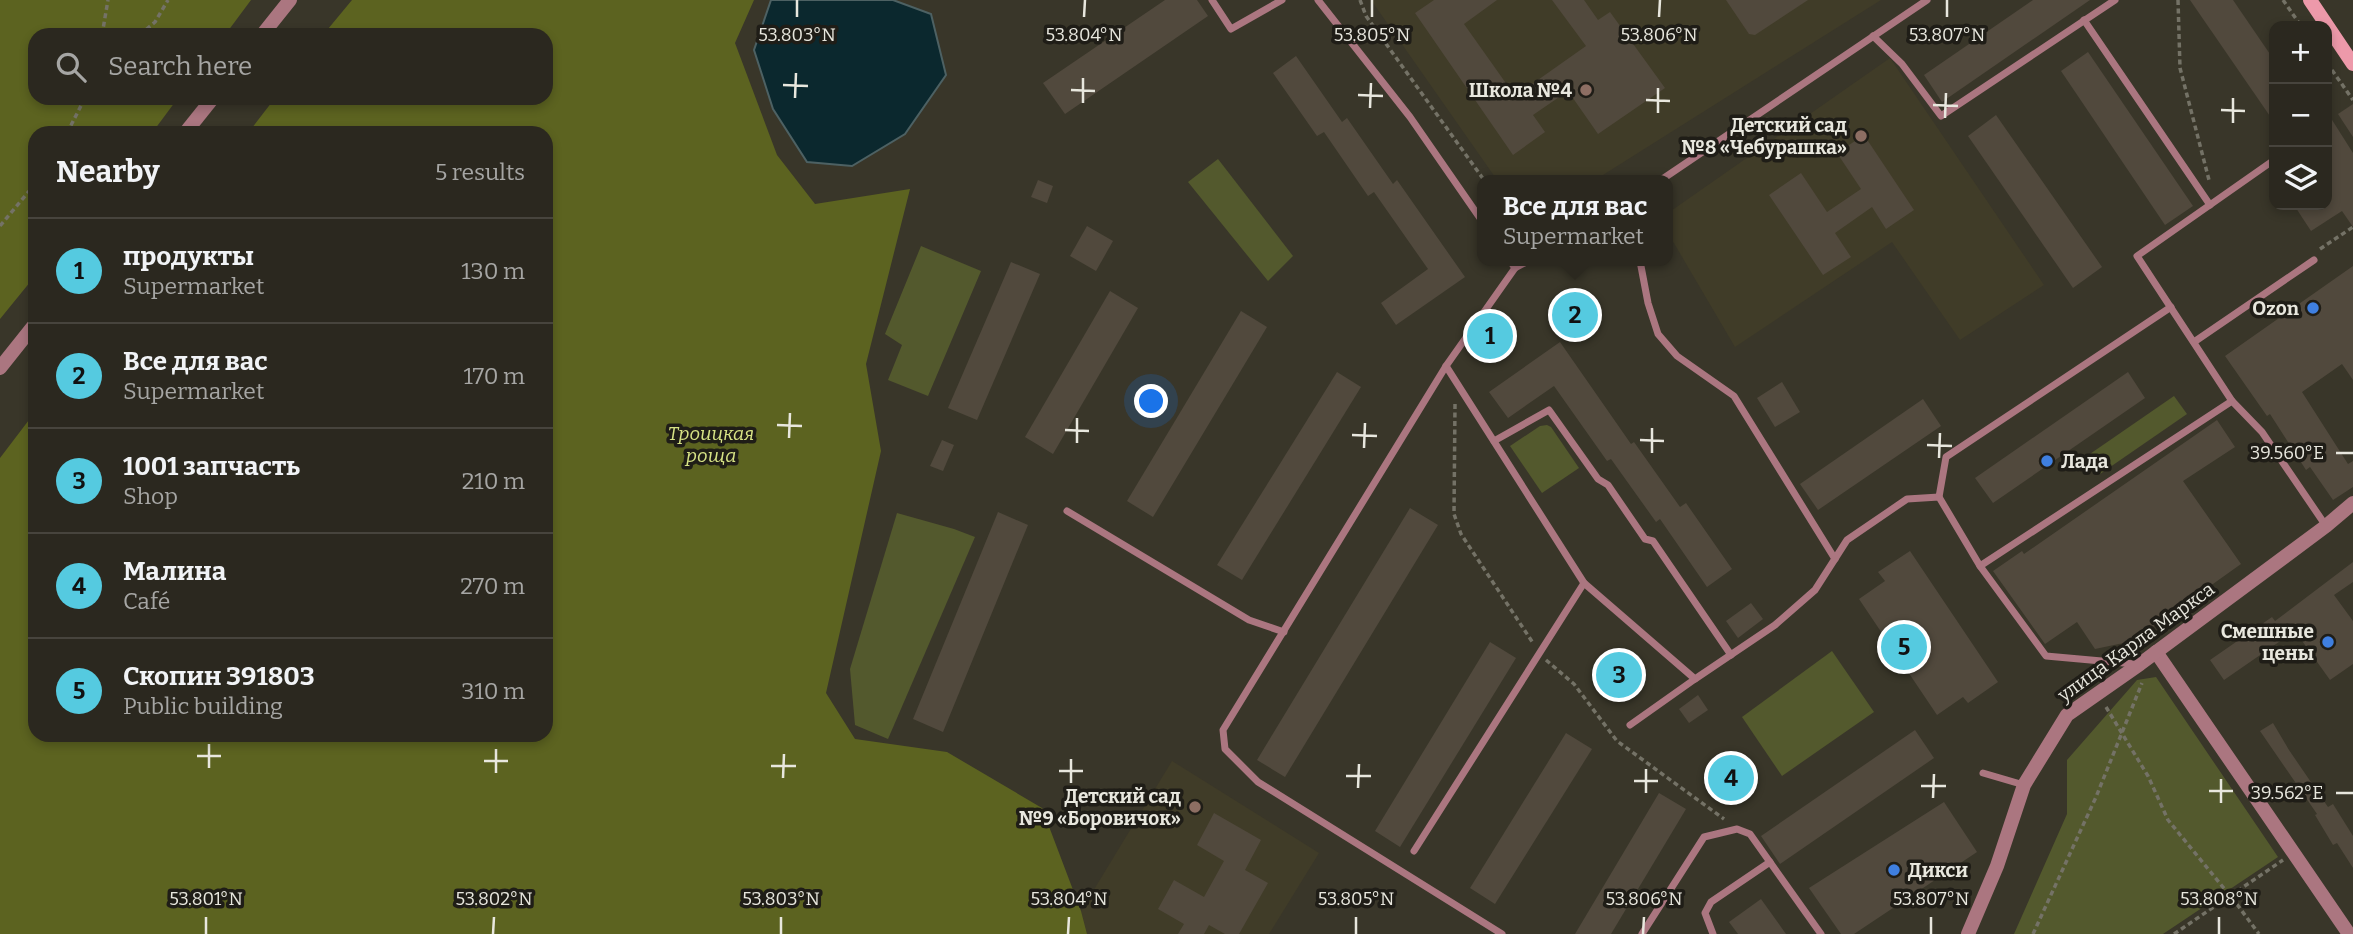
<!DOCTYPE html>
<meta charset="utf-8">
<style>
:root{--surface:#2b281f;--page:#37342c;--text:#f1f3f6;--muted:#a6a6a4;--line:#47443d;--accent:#55cae0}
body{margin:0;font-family:Bitter,serif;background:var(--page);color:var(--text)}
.controls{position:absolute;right:21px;top:21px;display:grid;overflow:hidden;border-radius:14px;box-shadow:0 4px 10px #0003}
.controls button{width:63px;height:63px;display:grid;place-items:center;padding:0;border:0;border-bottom:2px solid var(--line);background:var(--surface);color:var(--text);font:35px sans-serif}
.you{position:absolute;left:1152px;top:402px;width:24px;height:24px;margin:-18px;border:5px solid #fff;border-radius:50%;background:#1a73e8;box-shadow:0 0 0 10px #1a73e833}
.badge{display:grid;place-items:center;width:46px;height:46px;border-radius:50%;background:var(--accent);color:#111;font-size:23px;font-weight:700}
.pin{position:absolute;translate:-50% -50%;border:4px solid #fff;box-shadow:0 2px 7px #0006}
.popup{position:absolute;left:1477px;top:175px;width:196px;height:91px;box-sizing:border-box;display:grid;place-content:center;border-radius:14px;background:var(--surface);filter:drop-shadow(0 2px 5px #0005);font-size:23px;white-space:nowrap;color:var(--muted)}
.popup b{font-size:26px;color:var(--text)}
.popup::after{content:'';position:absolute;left:50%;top:100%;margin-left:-14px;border:14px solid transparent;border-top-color:var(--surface)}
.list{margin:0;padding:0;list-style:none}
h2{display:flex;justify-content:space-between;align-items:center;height:91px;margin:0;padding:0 28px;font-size:30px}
h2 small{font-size:23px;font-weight:400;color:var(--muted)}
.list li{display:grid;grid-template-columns:46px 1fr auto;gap:21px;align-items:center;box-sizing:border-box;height:105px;padding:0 28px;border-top:2px solid var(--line)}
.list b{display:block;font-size:26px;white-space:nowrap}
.list p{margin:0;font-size:23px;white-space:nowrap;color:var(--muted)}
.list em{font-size:23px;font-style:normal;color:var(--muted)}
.icon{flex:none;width:38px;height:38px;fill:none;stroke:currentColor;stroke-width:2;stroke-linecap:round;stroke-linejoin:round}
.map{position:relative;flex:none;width:2353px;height:934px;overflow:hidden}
.search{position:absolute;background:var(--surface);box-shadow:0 4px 10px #0003;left:28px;top:28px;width:525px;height:77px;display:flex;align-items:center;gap:18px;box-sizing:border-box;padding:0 24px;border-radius:21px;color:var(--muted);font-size:26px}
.panel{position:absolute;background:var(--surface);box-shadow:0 4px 10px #0003;left:28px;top:126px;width:525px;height:616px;border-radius:21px}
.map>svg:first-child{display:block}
.built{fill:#403c28}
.green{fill:#53592d}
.forest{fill:#5c6320}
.water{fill:#0b282e;stroke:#4d6163;stroke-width:2}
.building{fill:#51493d}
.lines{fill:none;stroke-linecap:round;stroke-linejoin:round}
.path{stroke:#747266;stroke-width:3.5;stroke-dasharray:5 3.5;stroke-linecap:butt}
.lane{stroke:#ab7680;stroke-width:7}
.street{stroke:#ab7680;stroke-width:14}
.secondary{stroke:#ed99aa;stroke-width:14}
.ticks{fill:none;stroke:#e8e7de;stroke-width:2.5}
.education-dot{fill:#8d6e63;stroke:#1f1d17;stroke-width:2.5}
.shop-dot{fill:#3f7fe0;stroke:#1f1d17;stroke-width:2.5}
.labels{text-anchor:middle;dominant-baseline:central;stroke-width:7;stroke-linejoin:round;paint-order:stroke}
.poi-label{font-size:19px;font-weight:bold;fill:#e8e7de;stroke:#1f1d17;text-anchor:end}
.park-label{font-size:19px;font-style:italic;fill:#d7e385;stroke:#1f1d17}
.street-label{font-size:19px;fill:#e8e7de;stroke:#1f1d17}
.ticks-label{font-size:18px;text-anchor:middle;fill:#e8e7de;stroke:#1f1d17;stroke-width:7;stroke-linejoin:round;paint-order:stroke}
</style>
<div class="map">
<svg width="2353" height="934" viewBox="0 0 2353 934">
<rect width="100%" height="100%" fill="#393629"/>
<g class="built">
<polygon points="1371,0 1881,0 1595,180 1497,180"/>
<polygon points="1890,58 2044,285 1960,340 1892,242 1735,347 1668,233 1668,213"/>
<polygon points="1172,761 1319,853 1269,934 1087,934 1081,911"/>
</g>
<g class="green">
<polygon points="1218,159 1293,256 1268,281 1188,182"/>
<polygon points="921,246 981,271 928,396 888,380 902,345 885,334"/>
<polygon points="2174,396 2187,414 2100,474 2087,456"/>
<polygon points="1547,425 1551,427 1579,468 1542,493 1510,446 1540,426"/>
<polygon points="897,513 954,529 975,537 888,739 855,725 850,669"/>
<polygon points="1832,651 1874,712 1782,776 1742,717"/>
<polygon points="2156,677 2278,857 2163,934 2014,934 2067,814 2067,760 2137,680"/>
</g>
<g class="forest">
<polygon points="0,0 251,0 225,35 35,35 35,98 178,98 152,133 35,133 35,276 0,319"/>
<polygon points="352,0 754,0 735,43 777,155 815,204 910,189 866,364 881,451 826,693 855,739 947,752 1042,808 1081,911 1087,934 0,934 0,458 35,412 35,735 546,735 546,133 248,133 275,98 546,98 546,35 323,35"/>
</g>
<polygon class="water" points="771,0 893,0 931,14 946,75 905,134 852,166 807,162 773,109 754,50"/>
<g class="building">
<polygon points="1165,0 1197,0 1208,16 1065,114 1043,83"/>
<polygon points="1434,0 1497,0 1464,24 1515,96 1586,46 1552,0 1584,0 1598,20 1610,12 1665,88 1598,134 1568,91 1533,115 1545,132 1513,155 1415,13"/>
<polygon points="1726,0 1808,0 1755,35 1749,34"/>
<polygon points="2033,0 2090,0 1942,102 1924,75"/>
<polygon points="2190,0 2233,0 2274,60 2274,122"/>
<polygon points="2088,52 2193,206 2165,225 2061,71"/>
<polygon points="1296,56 1342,122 1347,118 1393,184 1397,180 1465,277 1396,325 1381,303 1428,269 1374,192 1368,196 1324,132 1317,136 1273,73"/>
<polygon points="2353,104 2353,137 2338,114"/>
<polygon points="2327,112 2353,153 2353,227 2342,211 2311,231 2294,205 2327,205"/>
<polygon points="1996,115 2102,267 2073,288 1968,136"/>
<polygon points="1864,135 1914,210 1886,229 1872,207 1835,233 1851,257 1823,275 1769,195 1801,173 1827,212 1861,189 1837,153"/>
<polygon points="1038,180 1053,186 1047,203 1031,197"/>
<polygon points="1087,226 1113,241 1096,271 1070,256"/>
<polygon points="1011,262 1040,274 977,420 948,408"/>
<polygon points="2353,266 2353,380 2342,364 2302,392 2348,464 2353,461 2353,487 2333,500 2310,467 2306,470 2270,414 2267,416 2225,356"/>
<polygon points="1110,291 1138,308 1053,454 1025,437"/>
<polygon points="1575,300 1589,320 1575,329 1561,310"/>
<polygon points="1241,311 1267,327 1153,517 1127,501"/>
<polygon points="1502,313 1515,327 1478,360 1467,347"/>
<polygon points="1560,342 1631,444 1634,442 1680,507 1686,503 1732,569 1707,587 1660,519 1656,522 1611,459 1607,461 1554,386 1508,418 1489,392"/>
<polygon points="1337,372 1361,387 1242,580 1217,565"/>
<polygon points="2128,372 2145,398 1993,503 1975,478"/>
<polygon points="1782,382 1800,412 1775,427 1757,398"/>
<polygon points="1923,399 1941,426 1818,510 1800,484"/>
<polygon points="2217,420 2235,447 2183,481 2241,564 2133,641 2095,649 2077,622 2045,644 1993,571 2022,551 2024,554"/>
<polygon points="942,440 954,445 943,471 930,466"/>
<polygon points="1410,508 1438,525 1285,777 1257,760"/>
<polygon points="998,512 1028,525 943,732 913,719"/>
<polygon points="1910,551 1998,682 1968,703 1963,697 1937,715 1859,599 1885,581 1878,572"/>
<polygon points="2353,562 2353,582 2334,595 2353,621 2353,664 2330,680 2295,631 2224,680 2210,660 2272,617 2275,621"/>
<polygon points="1751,603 1763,619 1738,638 1726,621"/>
<polygon points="1490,642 1516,658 1400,847 1375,831"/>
<polygon points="1621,651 1643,671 1616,699 1595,679"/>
<polygon points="1698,695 1708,710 1689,723 1679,709"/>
<polygon points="2273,723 2289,750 2328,807 2333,804 2353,836 2353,868 2337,843 2333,845 2315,815 2317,814 2260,731"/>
<polygon points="1915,730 1934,758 1780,864 1761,836"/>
<polygon points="1566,733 1592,749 1495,904 1470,888"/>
<polygon points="1659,793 1686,809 1611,934 1575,934"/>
<polygon points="1944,802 1977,852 1854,934 1841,934 1809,888"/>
<polygon points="1214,813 1261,840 1245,870 1268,883 1239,934 1225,934 1209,925 1204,934 1178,934 1184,924 1158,909 1174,880 1204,897 1224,861 1197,845"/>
<polygon points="1761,899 1786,934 1738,934 1729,922"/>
</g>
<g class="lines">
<g class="path">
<polyline points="1360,0 1366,16 1484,180"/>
<polyline points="2178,0 2180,68 2209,180"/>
<polyline points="2283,0 2301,26"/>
<polyline points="102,35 108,0"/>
<polyline points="140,35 155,22 168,0"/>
<polyline points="2327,63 2353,100"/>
<polyline points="67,133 85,98"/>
<polyline points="0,226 35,184"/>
<polyline points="2320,249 2353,227"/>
<polyline points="1455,404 1454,514 1461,534 1533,643"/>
<polyline points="1546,660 1574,684 1617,741 1724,819"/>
<polyline points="2106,707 2148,776 2168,820 2236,903 2259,934"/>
<polyline points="2033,934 2096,797 2142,683"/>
<polyline points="2174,934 2283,860"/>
</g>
<g class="lane">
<polyline points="1212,0 1231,29 1282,0"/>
<polyline points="1318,0 1410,117 1482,221"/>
<polyline points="2084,20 2210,205"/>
<polyline points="1873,36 1902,64 1941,116 2115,0"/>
<polyline points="1661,180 1927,0"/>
<polyline points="1640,261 1648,303 1658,334 1677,356 1734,396 1835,559"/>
<polyline points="1515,268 1528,261"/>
<polyline points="2194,342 2314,260"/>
<polyline points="1446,366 1584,583 1695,679 1775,625 1815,590 1847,540 1907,499 1939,497 1980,566"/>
<polyline points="2232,401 2137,256 2274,160"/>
<polyline points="1494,441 1549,410 1598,479 1608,485 1645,539 1653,541 1731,655"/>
<polyline points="1939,497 1946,457 2171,307"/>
<polyline points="1067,511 1249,620 1284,632"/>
<polyline points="2135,664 2046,656 1980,566 2232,401 2262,432 2326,526"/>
<polyline points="1630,725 1695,679"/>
<polyline points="1983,773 2024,785"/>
<polyline points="1414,851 1584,583"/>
<polyline points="1502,934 1258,782 1225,749 1223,730 1446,366 1515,268 1510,261"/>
<polyline points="1642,934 1704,837 1737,829 1750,834 1821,934"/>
<polyline points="1713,934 1705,913 1711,902 1770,862"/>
</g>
<g class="street">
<polyline points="262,35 290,0"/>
<polyline points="185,133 213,98"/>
<polyline points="0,368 35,324"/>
<polyline points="2156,652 2349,934"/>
<polyline points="1968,934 1997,866 2024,785 2067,715 2140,664 2326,526 2353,503"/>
</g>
<polyline class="secondary" points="2310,0 2353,64"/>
</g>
<path class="ticks" d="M797,17v-17M1084,17l1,-17M1372,17v-17M1659,17l1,-17M1947,17v-17M783,85l25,1M1071,90l24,1M1358,95l25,1M795,98l1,-25M1646,100l24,1M1083,103v-25M1933,105l25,1M1370,108l1,-25M2221,110l24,1M1658,113v-25M1945,118l1,-25M2233,123v-25M777,425l25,1M1065,430l24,1M1352,435l25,1M789,438l1,-25M1640,440l24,1M1077,443v-25M1927,445l25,1M1364,448l1,-25M1652,453v-25M2336,453h17M1939,458l1,-25M197,756h24M484,761h24M771,766h25M209,768v-24M1059,771h24M496,773v-24M1346,776h25M783,778l1,-24M1634,781h24M1071,783v-24M1921,786h25M1358,788l1,-24M2209,791h24M1646,793v-24M2336,793h17M1933,798l1,-24M2221,803v-24M206,934v-17M493,934l1,-17M781,934v-17M1068,934l1,-17M1356,934v-17M1643,934l1,-17M1931,934v-17M2219,934v-17"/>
<g class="education-dot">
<circle cx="1586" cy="90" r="7"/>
<circle cx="1861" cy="136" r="7"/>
<circle cx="1195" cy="807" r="7"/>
</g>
<g class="shop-dot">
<circle cx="2313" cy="308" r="7"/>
<circle cx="2047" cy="461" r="7"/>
<circle cx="2328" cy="642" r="7"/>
<circle cx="1894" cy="870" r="7"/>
</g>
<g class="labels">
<g class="poi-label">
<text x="1572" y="90">Школа №4</text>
<text x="1847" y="125">Детский сад<tspan x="1847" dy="22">№8 «Чебурашка»</tspan></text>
<text x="2299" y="308">Ozon</text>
<text x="2061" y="461" text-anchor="start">Лада</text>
<text x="2314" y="631">Смешные<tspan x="2314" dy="22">цены</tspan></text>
<text x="1181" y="796">Детский сад<tspan x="1181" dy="22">№9 «Боровичок»</tspan></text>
<text x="1908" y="870" text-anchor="start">Дикси</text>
</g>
<g class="park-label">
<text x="711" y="433">Троицкая<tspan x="711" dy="22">роща</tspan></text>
</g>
<g class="street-label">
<text transform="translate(2136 642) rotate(-36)">улица Карла Маркса</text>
</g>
</g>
<g class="ticks-label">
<text x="797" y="41">53.803°N</text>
<text x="1084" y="41">53.804°N</text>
<text x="1372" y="41">53.805°N</text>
<text x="1659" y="41">53.806°N</text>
<text x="1947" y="41">53.807°N</text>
<text x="2287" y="459">39.560°E</text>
<text x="2287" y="799">39.562°E</text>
<text x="206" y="905">53.801°N</text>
<text x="494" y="905">53.802°N</text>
<text x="781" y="905">53.803°N</text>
<text x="1069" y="905">53.804°N</text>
<text x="1356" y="905">53.805°N</text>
<text x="1644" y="905">53.806°N</text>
<text x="1931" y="905">53.807°N</text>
<text x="2219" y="905">53.808°N</text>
</g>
</svg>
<div class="controls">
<button>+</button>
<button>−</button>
<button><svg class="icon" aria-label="layers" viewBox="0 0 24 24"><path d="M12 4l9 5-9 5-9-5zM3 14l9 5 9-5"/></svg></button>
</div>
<div class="you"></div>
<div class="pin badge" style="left:1490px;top:336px">1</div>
<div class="pin badge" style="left:1575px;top:315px">2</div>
<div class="popup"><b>Все для вас</b>Supermarket</div>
<div class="pin badge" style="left:1619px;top:675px">3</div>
<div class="pin badge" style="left:1731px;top:778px">4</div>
<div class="pin badge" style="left:1904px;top:647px">5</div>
<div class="search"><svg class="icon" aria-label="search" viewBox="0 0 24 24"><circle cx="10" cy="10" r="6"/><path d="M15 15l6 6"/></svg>Search here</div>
<section class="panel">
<h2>Nearby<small>5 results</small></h2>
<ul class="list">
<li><span class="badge">1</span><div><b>продукты</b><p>Supermarket</p></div><em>130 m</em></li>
<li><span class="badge">2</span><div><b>Все для вас</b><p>Supermarket</p></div><em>170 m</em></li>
<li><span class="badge">3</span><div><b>1001 запчасть</b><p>Shop</p></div><em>210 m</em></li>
<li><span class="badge">4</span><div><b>Малина</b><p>Café</p></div><em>270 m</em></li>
<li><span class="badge">5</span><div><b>Скопин 391803</b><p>Public building</p></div><em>310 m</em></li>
</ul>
</section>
</div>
